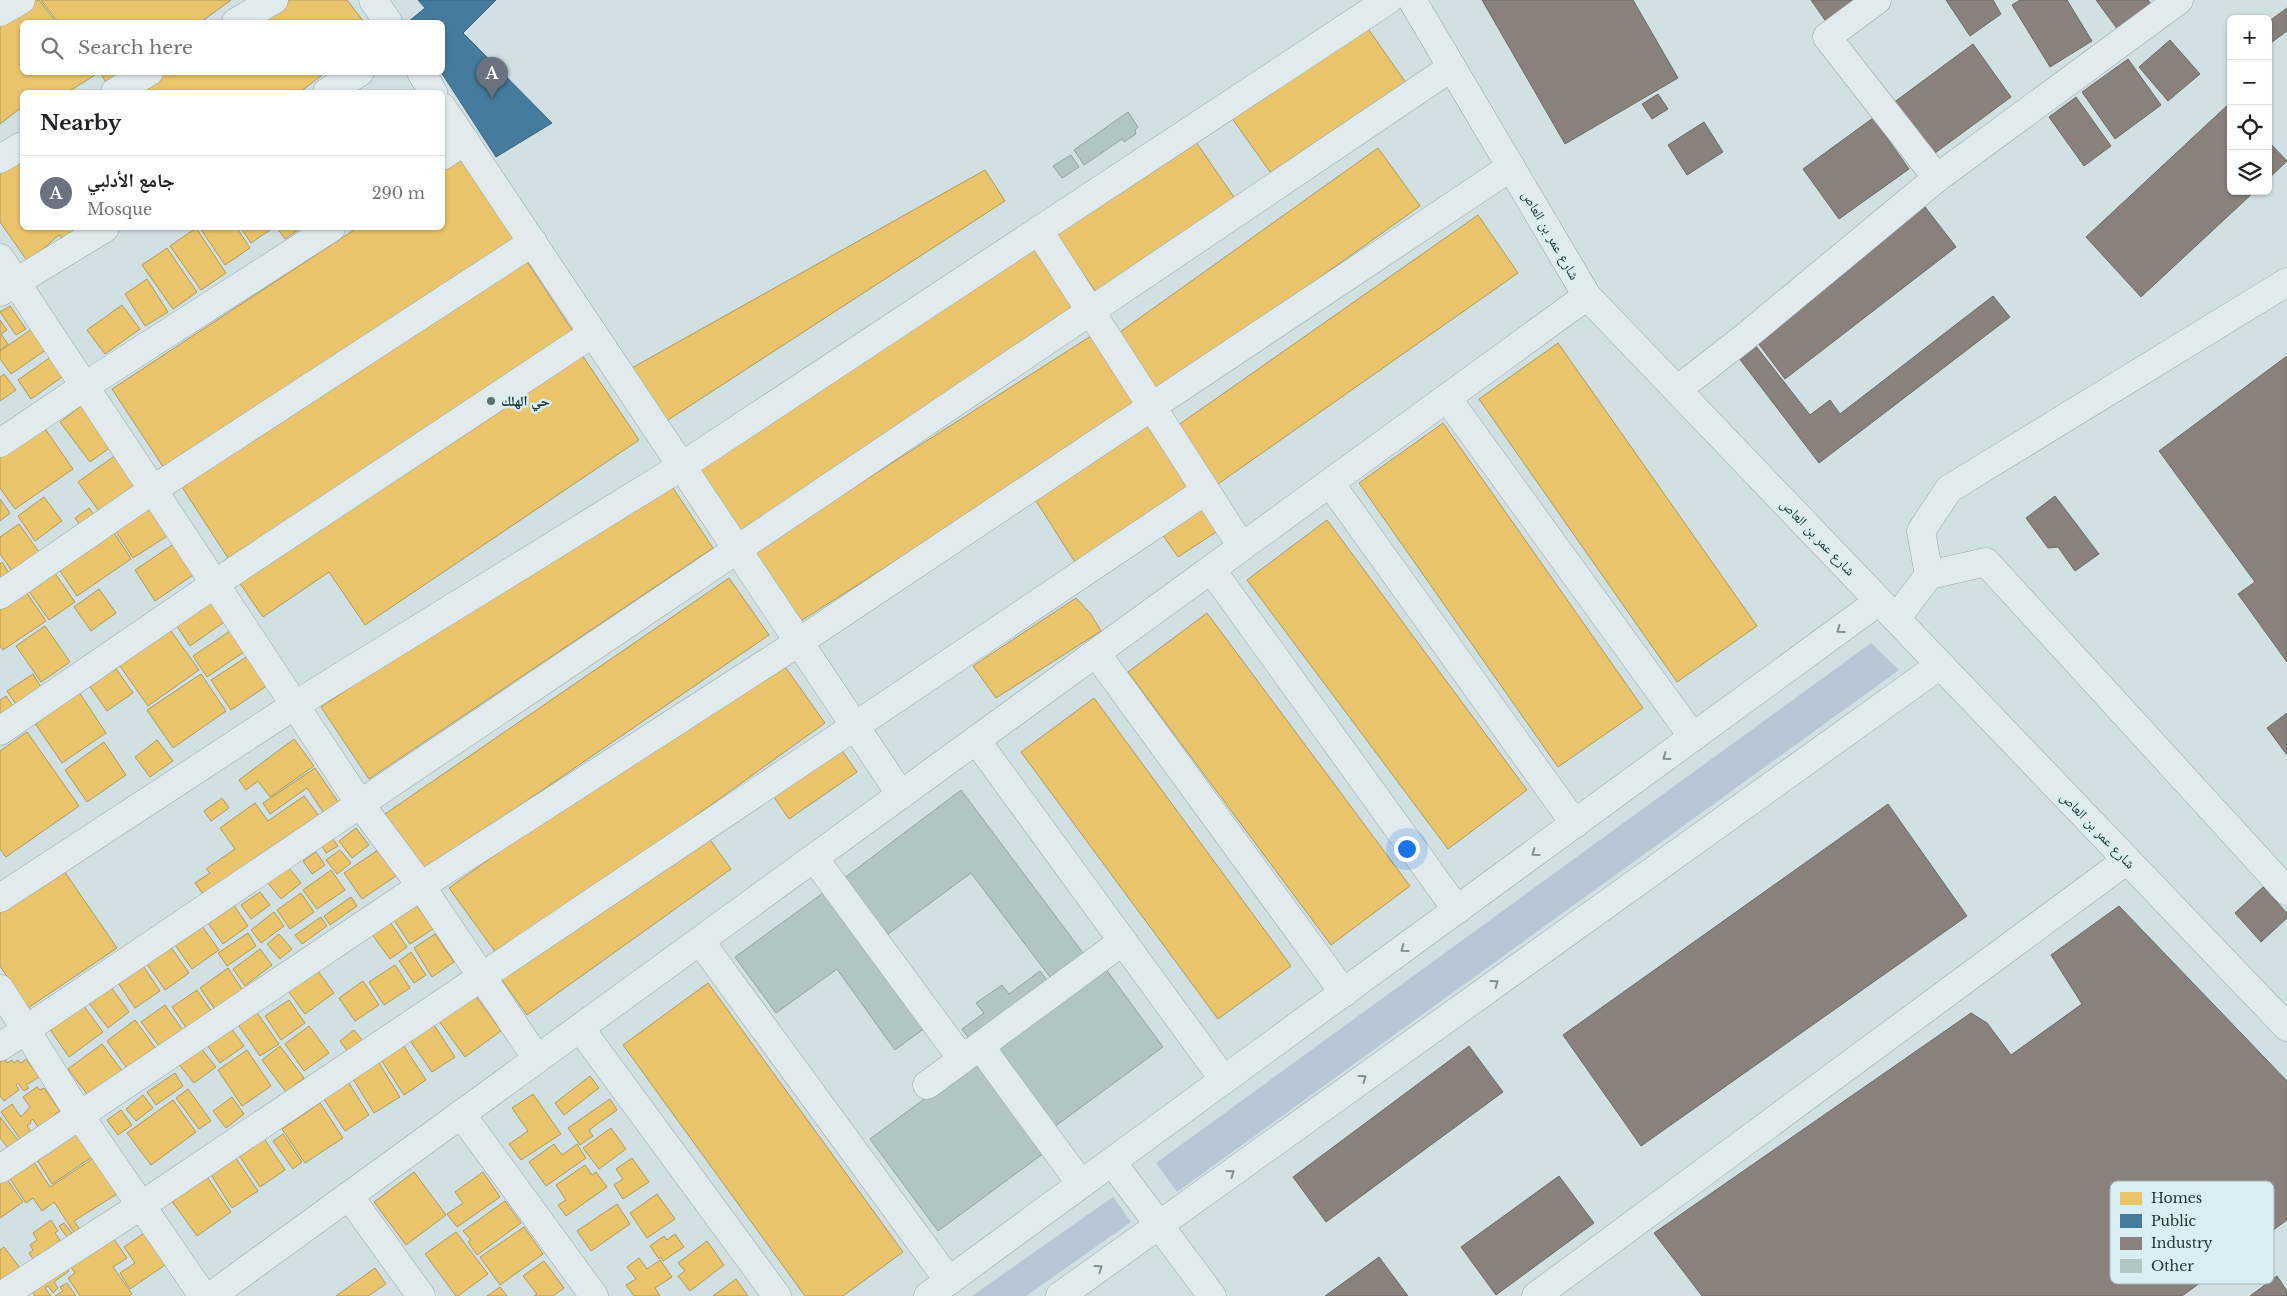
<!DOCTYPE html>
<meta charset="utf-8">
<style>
:root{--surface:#fff;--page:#f2f2f2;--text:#202124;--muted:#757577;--line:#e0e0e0;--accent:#0f766e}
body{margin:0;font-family:"Libre Baskerville","Noto Naskh Arabic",serif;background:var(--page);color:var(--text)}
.controls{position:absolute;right:15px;top:15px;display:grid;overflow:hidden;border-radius:8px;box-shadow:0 1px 4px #0004}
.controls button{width:45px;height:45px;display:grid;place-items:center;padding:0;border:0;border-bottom:1px solid var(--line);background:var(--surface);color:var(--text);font:25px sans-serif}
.you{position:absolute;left:1406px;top:848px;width:18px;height:18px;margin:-12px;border:4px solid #fff;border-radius:50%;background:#1a73e8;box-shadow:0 0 0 8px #1a73e833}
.badge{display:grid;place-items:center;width:32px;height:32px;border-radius:50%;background:var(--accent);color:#fff;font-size:16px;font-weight:700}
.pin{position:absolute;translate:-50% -41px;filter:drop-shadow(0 1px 2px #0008)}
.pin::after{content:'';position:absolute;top:26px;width:18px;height:15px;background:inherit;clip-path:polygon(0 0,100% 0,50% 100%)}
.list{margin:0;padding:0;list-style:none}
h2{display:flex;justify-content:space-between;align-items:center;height:65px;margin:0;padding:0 20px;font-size:21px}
h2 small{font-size:16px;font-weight:400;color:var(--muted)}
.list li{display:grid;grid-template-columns:32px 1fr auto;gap:15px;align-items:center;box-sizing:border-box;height:75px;padding:0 20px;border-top:1px solid var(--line)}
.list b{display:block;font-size:19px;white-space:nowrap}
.list p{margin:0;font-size:16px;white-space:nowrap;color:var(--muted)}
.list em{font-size:16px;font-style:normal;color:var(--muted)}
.icon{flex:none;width:28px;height:28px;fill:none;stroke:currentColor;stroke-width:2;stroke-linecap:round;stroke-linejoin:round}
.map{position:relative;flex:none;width:2287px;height:1296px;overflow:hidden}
.search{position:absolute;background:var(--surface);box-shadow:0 1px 4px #0004;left:20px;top:20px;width:425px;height:55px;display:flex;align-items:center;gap:12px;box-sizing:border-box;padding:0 18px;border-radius:8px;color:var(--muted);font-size:19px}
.panel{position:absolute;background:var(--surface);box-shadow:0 1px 4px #0004;left:20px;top:90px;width:425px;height:140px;border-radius:8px}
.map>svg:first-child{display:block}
.green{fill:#b6c6d4}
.homes{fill:#e9c46a;stroke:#ad9a5a}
.public{fill:#457b9d;stroke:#3a677e}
.industry{fill:#8a817c;stroke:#6b6b67}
.building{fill:#b2c5c5;stroke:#90a2a2}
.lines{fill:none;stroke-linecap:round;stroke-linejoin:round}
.minor-casing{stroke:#99a7a9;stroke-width:29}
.minor{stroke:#e1eaec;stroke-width:28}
.oneway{stroke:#829091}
.poi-dot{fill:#5f7273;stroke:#d9eef2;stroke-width:2}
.labels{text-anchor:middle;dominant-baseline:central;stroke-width:5;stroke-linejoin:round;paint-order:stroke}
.street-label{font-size:14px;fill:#223736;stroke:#d9eef2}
.poi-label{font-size:14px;font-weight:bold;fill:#223736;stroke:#d9eef2;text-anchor:start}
.key{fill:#d9eef2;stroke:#a2b7ba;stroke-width:1}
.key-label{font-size:14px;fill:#223736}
</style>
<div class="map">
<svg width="2287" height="1296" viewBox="0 0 2287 1296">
<rect width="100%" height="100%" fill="#d1e0e3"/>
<g class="green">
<polygon points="1871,643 1899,670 1177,1192 1156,1163"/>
<polygon points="1113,1197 1131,1222 1026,1296 972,1296"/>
</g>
<g class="homes">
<polygon points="30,0 39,0 56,22 22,22 22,72 93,72 95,75 68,92 22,92 22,107 0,124 0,18"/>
<polygon points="41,0 231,0 201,22 58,22"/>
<polygon points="278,0 347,0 364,22 240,22"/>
<polygon points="1364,23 1411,90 1278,183 1231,117"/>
<polygon points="100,72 119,72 117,74 119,78 108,86"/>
<polygon points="155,72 326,72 300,92 121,92"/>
<polygon points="1189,132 1245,213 1109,310 1052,230"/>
<polygon points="1378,148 1420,206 1155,395 1113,337"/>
<polygon points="22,151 22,228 81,228 64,241 59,235 28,262 0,222 0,164"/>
<polygon points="461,159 517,244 168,474 112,389 357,228 442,228 442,171"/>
<polygon points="985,170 1005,201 665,422 630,369"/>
<polygon points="1478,215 1518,273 1218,484 1177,426"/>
<polygon points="196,228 226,273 201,290 170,246"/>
<polygon points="200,228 237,228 250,248 225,265"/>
<polygon points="241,228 273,228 251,243"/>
<polygon points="277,228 301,228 285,239"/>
<polygon points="1034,239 1086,320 742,541 690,461"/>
<polygon points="167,248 197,292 173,309 142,265"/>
<polygon points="524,257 574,333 230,561 180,484"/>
<polygon points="147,279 168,312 145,326 125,294"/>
<polygon points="122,305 140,329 105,354 87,330"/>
<polygon points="10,306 26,329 16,335 0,312"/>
<polygon points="0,320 7,330 1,334 8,344 0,350"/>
<polygon points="39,324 53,345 11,374 0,359 0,351"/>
<polygon points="1091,336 1137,407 796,624 751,553"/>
<polygon points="1558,343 1757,626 1677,682 1479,399"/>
<polygon points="580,352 639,440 365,625 329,572 263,617 239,582"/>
<polygon points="55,354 68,373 31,399 18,380"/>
<polygon points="4,374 16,390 0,401 0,377"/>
<polygon points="85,403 115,444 90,462 60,422"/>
<polygon points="1149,418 1194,486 1075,562 1031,493"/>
<polygon points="41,423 73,469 15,509 0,488 0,451"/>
<polygon points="1443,423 1643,708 1558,767 1359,483"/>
<polygon points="120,452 143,483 101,514 78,482"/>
<polygon points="665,476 713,548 369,779 321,707"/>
<polygon points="44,497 62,521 35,541 18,516"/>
<polygon points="0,499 10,513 0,521"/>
<polygon points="1206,500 1224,527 1178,557 1160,531"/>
<polygon points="153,504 172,533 133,558 115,530"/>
<polygon points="89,508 99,522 85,532 75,518"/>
<polygon points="1327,520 1527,790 1448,849 1247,580"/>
<polygon points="19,524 39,552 12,571 0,554 0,537"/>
<polygon points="113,531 131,559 77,596 58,568"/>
<polygon points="178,541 199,571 155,601 135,570"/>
<polygon points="2,562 13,579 0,588 0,564"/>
<polygon points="52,569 75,602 49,620 26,587"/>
<polygon points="729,578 769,635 424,871 385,814"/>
<polygon points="22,586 46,621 3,650 0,646 0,601"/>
<polygon points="99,589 116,613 91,631 74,607"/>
<polygon points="211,590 230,618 190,646 171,617"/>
<polygon points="1076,598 1090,613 1101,631 996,698 973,666"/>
<polygon points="1207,613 1410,886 1331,945 1128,672"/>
<polygon points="166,624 199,670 148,706 115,659"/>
<polygon points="45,626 70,662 41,682 16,646"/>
<polygon points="233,629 247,650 207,677 193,656"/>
<polygon points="254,652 274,681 231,710 211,680"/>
<polygon points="776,654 825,723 499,957 449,888"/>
<polygon points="112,663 133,693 107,711 86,681"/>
<polygon points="33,674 44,692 19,709 7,691"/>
<polygon points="201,674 226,711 173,748 147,710"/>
<polygon points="79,692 106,733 62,763 34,722"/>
<polygon points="6,696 15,709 0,719 0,700"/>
<polygon points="1094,698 1291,966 1218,1019 1021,752"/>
<polygon points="27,732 79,806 6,857 0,849 0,751"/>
<polygon points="294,739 314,766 270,797 258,781 246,790 239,780"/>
<polygon points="157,740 173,761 150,777 135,757"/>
<polygon points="104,742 126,775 87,802 65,770"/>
<polygon points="836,742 857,772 789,819 769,790"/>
<polygon points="315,768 343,809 328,819 307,788 270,814 263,803"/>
<polygon points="304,796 319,816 205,897 195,883 210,873 206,869 235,849 220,828 255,803 268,821"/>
<polygon points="222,798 229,808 211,821 204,811"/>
<polygon points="356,828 369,845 352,858 339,841"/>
<polygon points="703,830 731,869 527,1015 497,973"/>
<polygon points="333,839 338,846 326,853 322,846"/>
<polygon points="340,850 351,863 337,874 326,860"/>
<polygon points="378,850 396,876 362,899 344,873"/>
<polygon points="316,852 325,865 312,874 303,861"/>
<polygon points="282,859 301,883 281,899 262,876"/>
<polygon points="62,868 117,948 28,1008 0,966 0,911"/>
<polygon points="331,870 345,890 317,909 303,890"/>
<polygon points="260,892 270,905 251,919 241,905"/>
<polygon points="301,893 314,912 290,929 277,910"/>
<polygon points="351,897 357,906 330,925 324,916"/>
<polygon points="229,898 248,926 223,944 203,916"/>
<polygon points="412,899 433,929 410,944 390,914"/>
<polygon points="274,912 284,926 261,943 251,930"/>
<polygon points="386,916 407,947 390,959 368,929"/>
<polygon points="321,917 327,926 302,944 295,935"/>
<polygon points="197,919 219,950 192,969 170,938"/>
<polygon points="248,933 256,946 227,966 218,953"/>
<polygon points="279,934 292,949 280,959 267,944"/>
<polygon points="435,934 454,962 432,977 414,948"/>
<polygon points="166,940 189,973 165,990 142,957"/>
<polygon points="260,949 272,965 245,986 233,969"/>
<polygon points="411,952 426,975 414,983 399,961"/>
<polygon points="139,960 160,991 135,1008 114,977"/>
<polygon points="312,963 334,993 305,1014 283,984"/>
<polygon points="395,965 410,988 384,1005 369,982"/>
<polygon points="228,968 244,992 216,1011 200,988"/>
<polygon points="363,981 379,1005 355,1021 339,998"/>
<polygon points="108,983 129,1012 108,1028 86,999"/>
<polygon points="708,983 903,1252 843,1296 805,1296 623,1045"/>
<polygon points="197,990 214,1015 189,1032 172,1007"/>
<polygon points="472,991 501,1031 465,1057 436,1017"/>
<polygon points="289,1000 305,1023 281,1040 265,1016"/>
<polygon points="80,1001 103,1032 69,1057 47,1025"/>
<polygon points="165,1005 185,1033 162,1050 141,1022"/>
<polygon points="255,1010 279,1044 260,1056 237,1023"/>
<polygon points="428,1016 455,1057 432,1072 404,1032"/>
<polygon points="135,1020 157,1050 129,1071 107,1041"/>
<polygon points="228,1024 244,1046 220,1063 204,1041"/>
<polygon points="309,1026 329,1053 304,1071 285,1044"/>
<polygon points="354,1030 363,1041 348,1052 340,1041"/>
<polygon points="398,1037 426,1080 404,1095 376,1052"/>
<polygon points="102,1044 123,1072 90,1098 68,1069"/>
<polygon points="199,1046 216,1067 194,1083 177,1062"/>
<polygon points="280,1046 304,1078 286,1092 262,1060"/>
<polygon points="247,1050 271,1086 242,1106 218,1070"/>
<polygon points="374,1055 400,1097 374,1113 348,1071"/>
<polygon points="5,1059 7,1063 12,1060 14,1063 18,1060 21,1063 26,1059 39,1077 26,1085 29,1088 24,1091 18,1083 16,1085 19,1090 4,1101 0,1096 0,1062"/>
<polygon points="175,1073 183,1086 156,1105 147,1092"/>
<polygon points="343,1074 369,1115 345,1131 318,1090"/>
<polygon points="590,1076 599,1088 564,1115 555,1103"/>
<polygon points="37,1087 40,1090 44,1088 60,1111 55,1114 58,1118 38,1127 33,1119 30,1121 31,1123 27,1126 34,1136 23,1143 1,1112 12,1104 21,1117 30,1107 23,1097"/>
<polygon points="188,1089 211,1121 199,1129 176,1098"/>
<polygon points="533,1094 561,1134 521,1160 509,1144 528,1131 512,1108"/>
<polygon points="143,1095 153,1108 136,1121 126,1109"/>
<polygon points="232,1097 244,1114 226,1128 213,1111"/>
<polygon points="610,1099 617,1110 589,1130 593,1136 580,1145 568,1128"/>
<polygon points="173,1100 196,1132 151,1165 127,1133"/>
<polygon points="320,1103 343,1138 305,1163 282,1129"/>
<polygon points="121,1110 132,1125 118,1135 107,1120"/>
<polygon points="0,1117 18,1140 8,1148 0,1138"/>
<polygon points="611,1128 626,1149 599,1169 583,1148"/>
<polygon points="77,1134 92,1157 52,1184 37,1160"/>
<polygon points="283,1134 302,1162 293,1169 273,1141"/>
<polygon points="263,1137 285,1170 260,1187 238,1154"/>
<polygon points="554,1144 562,1155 577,1144 586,1158 546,1186 529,1162"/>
<polygon points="229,1148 258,1191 232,1208 204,1164"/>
<polygon points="97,1156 120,1192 74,1221 81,1231 75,1234 54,1202 42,1211 33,1198 26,1203 9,1177 33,1161 50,1187"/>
<polygon points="632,1158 649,1182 623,1199 614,1185 623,1179 616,1169"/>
<polygon points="585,1165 592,1175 596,1172 607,1187 566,1216 558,1205 566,1200 556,1185"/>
<polygon points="201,1168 231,1212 197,1236 166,1193"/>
<polygon points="414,1172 446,1215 406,1245 374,1202"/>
<polygon points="483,1172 500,1197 457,1227 447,1214 463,1203 455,1192"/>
<polygon points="4,1175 23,1202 0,1218 0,1178"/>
<polygon points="657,1194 675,1219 647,1238 630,1213"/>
<polygon points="505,1201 521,1223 477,1255 468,1242 471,1240 463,1231"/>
<polygon points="617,1204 630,1224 591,1251 577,1231"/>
<polygon points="51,1220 58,1231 55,1233 62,1243 37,1265 29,1253 33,1250 30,1245 37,1240 33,1233"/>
<polygon points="64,1223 74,1236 69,1240 59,1226"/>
<polygon points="524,1227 543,1254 500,1285 480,1257"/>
<polygon points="107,1229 127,1258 113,1267 132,1294 129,1296 80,1296 68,1278 75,1273 65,1258"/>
<polygon points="147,1231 168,1263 130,1289 120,1273 135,1263 124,1247"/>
<polygon points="456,1232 488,1274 458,1296 456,1296 425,1254"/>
<polygon points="675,1234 684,1247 663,1261 661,1257 659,1259 650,1246 664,1236 667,1240"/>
<polygon points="707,1241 724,1265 690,1291 678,1276 685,1271 678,1263"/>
<polygon points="4,1247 20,1268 0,1283 0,1250"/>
<polygon points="639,1258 647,1269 660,1260 672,1277 655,1288 660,1296 634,1296 626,1285 636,1279 627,1267"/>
<polygon points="544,1261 564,1288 553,1296 534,1296 537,1294 523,1276"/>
<polygon points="63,1262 69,1271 54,1282 58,1288 53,1293 48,1286 45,1288 51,1296 35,1296 30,1289"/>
<polygon points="375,1268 386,1284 368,1296 336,1296"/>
<polygon points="736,1279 748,1296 713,1296"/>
<polygon points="67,1283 76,1296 55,1296 63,1291 60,1287"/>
<polygon points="500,1287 507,1296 487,1296"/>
</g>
<polygon class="public" points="418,0 496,0 463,33 552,123 496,157 441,72 442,72 442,22 408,22 425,8"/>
<g class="industry">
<polygon points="1482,0 1633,0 1678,78 1565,144"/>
<polygon points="1811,0 1860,0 1827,23"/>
<polygon points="1946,0 1993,0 2001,14 1970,36"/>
<polygon points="2020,0 2067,0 2092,41 2050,67 2012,5"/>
<polygon points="2096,0 2148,0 2152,5 2118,30"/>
<polygon points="2287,8 2287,31 2268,45 2268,22"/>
<polygon points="2170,40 2200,74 2168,101 2139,67"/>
<polygon points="1973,44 2011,97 1931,156 1893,103"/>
<polygon points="2128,59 2161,105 2115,139 2082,92"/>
<polygon points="1658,94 1668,109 1652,119 1642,104"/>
<polygon points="2076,97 2111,146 2084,166 2049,117"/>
<polygon points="2231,102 2231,191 2255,191 2141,297 2086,237"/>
<polygon points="1873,118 1909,169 1839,219 1803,169"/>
<polygon points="1704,122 1723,152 1687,175 1668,145"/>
<polygon points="2268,141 2287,161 2268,179"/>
<polygon points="1922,203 1956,247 1785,379 1752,335"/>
<polygon points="1993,296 2010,317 1819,463 1732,349 1748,336 1810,415 1830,400 1840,414"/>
<polygon points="2287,356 2287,662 2238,594 2255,582 2159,451"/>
<polygon points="2055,496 2099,554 2075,571 2058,547 2048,548 2026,518"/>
<polygon points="2287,713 2287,755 2267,728"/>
<polygon points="1888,804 1967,916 1641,1146 1563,1035"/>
<polygon points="2263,887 2287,913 2287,918 2261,942 2235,913"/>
<polygon points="2119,906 2287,1081 2287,1220 2182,1296 1702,1296 1654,1233 1971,1013 1987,1023 2011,1055 2082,1004 2051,955"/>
<polygon points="1469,1046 1503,1092 1326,1222 1293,1177"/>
<polygon points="1559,1176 1594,1223 1496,1295 1461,1247"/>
<polygon points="1379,1257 1408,1296 1325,1296"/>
<polygon points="2277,1276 2287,1291 2287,1296 2250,1296"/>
</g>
<g class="building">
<polygon points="1128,112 1138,127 1135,130 1136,134 1124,142 1122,139 1084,165 1074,150"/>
<polygon points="1071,155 1079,167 1062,178 1053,166"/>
<polygon points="961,790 1086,957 1053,981 971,873 880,940 838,883"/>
<polygon points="830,888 929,1025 895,1050 837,969 776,1013 735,957"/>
<polygon points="1102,964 1163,1047 1050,1130 989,1047"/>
<polygon points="1040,971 1053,988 975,1046 962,1029 984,1013 976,1003 1002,985 1009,994"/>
<polygon points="980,1058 1048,1150 938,1231 870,1139"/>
</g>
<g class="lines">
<g class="minor-casing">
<g id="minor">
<polyline points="373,0 388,22"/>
<polyline points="1412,0 1587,296 2287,1027"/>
<polyline points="1877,0 1827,37 1937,178"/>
<polyline points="0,12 21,0"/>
<polyline points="236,22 274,0"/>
<polyline points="421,72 433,92"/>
<polyline points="115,92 149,72"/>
<polyline points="327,92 360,72"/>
<polyline points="442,107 901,795"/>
<polyline points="442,156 465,141"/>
<polyline points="0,159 22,146"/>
<polyline points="1039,231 1242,547"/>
<polyline points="0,258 360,804 421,886 537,1059"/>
<polyline points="0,292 105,228"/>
<polyline points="1677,390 1745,337 1937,178 2179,0"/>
<polyline points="1447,398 1693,737"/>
<polyline points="0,443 85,386 331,228"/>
<polyline points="1330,483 1575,824"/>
<polyline points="1211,569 1457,910"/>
<polyline points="1929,575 1986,562 2287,891"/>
<polyline points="0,595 154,489 533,242"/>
<polyline points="1896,619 1929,575 1921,531 1949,489 2287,282"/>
<polyline points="1096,653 1344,993"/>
<polyline points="0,731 216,583 593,333"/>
<polyline points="976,740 1224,1080"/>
<polyline points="814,858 962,1059"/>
<polyline points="0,898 295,705 682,466 1388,0"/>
<polyline points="700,941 949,1281"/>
<polyline points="0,989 80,1116 203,1296"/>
<polyline points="580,1028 777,1296"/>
<polyline points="980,1046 1081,1184"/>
<polyline points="0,1047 1452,67"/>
<polyline points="927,1085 1123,941"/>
<polyline points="461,1114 594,1296"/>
<polyline points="1112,1162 1212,1296"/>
<polyline points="0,1169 421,886 799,642 1511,167"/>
<polyline points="349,1196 421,1296"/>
<polyline points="1,1296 142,1205 1205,491"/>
<polyline points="211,1296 1587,296"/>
<polyline points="928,1296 1879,601"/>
<polyline points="1060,1296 1940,665"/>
<polyline points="1536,1296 2127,860"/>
</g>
</g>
<use href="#minor" class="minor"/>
</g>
<defs><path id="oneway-chevron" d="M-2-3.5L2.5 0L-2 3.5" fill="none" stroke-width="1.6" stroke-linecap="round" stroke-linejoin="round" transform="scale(1.25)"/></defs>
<g class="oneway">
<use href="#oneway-chevron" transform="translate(1840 630) rotate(144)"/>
<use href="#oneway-chevron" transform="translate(1666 757) rotate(144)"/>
<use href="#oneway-chevron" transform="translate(1535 853) rotate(144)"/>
<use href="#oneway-chevron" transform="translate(1404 949) rotate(144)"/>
<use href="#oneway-chevron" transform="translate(1495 983) rotate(-36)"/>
<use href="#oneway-chevron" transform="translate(1363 1078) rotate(-36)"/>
<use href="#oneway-chevron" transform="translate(1231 1173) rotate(-36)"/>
<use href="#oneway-chevron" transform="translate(1099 1268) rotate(-36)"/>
</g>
<circle class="poi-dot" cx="491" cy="401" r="5"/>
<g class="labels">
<g class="street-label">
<text transform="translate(1551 235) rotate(60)">شارع عمر بن العاص</text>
<text transform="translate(1818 537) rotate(46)">شارع عمر بن العاص</text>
<text transform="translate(2098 830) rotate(46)">شارع عمر بن العاص</text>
</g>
<g class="poi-label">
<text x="501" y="401">حي الهلك</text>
</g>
</g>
<rect x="2110" y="1181" width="164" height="103" rx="8" class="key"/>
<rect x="2120" y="1192" width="22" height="13" fill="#e9c46a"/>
<rect x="2120" y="1214" width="22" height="14" fill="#457b9d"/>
<rect x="2120" y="1237" width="22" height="13" fill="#8a817c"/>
<rect x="2120" y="1259" width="22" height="14" fill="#b2c5c5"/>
<g class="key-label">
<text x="2151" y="1203">Homes</text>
<text x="2151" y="1226">Public</text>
<text x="2151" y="1248">Industry</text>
<text x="2151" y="1271">Other</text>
</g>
</svg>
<div class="controls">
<button>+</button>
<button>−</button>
<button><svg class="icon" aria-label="locate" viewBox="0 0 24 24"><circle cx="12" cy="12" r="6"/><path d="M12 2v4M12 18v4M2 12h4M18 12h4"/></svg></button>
<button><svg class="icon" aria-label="layers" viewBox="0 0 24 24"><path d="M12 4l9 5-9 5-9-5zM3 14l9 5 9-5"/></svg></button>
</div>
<div class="you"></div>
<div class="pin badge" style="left:492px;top:98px;background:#6b7280">A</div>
<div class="search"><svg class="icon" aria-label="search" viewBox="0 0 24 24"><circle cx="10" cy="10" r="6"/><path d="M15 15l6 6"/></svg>Search here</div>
<section class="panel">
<h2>Nearby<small></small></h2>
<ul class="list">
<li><span class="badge" style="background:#6b7280">A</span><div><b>جامع الأدلبي</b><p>Mosque</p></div><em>290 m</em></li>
</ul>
</section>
</div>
